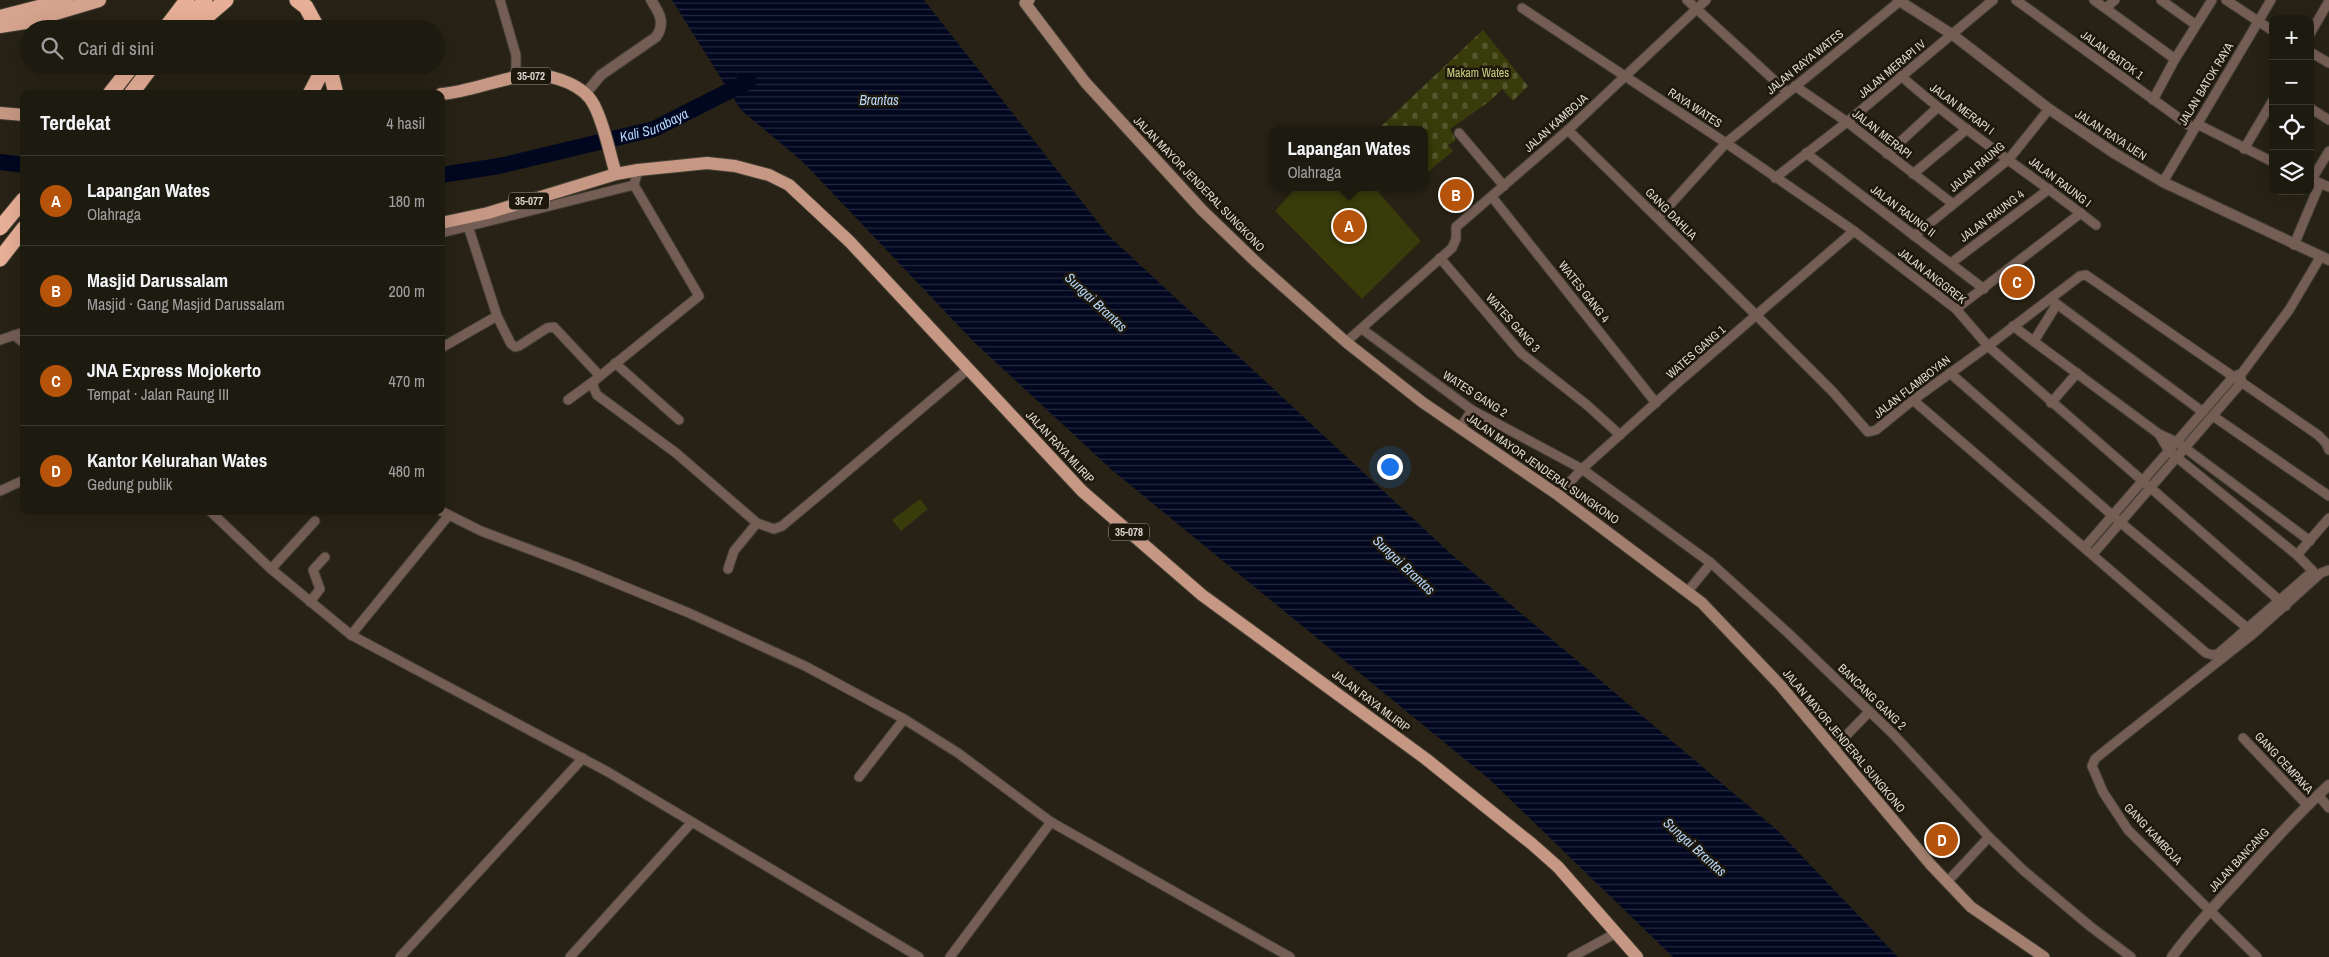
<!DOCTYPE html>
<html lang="id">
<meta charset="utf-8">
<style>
:root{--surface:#1d1a10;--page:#2a271e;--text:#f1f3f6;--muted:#a0a19f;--line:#3b3830;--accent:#b45309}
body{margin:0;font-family:"Archivo Narrow",sans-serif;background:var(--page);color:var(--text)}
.controls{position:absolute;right:15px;top:15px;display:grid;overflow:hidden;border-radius:10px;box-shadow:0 5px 20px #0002}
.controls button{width:45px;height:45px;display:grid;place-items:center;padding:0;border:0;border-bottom:1px solid var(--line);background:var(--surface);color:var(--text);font:25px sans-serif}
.you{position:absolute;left:1389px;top:466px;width:18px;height:18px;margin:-12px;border:4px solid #fff;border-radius:50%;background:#1a73e8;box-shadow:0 0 0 8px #1a73e833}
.badge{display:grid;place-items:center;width:32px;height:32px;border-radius:50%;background:var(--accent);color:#fff;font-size:16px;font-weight:700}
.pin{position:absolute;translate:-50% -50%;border:2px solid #fff;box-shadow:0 1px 5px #0006}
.popup{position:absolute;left:1270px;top:126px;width:158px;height:65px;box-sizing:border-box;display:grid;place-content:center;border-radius:10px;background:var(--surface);filter:drop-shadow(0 1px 4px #0005);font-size:16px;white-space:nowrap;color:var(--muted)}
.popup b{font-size:19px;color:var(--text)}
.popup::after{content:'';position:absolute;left:50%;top:100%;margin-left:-10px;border:10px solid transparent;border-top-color:var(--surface)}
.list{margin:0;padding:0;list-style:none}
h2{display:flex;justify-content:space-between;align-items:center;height:65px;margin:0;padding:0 20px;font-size:21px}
h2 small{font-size:16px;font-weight:400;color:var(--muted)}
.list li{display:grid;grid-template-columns:32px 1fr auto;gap:15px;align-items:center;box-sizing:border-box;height:90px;padding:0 20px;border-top:1px solid var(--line)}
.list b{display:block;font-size:19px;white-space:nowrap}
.list p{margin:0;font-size:16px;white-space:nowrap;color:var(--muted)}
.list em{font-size:16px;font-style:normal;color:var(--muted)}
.icon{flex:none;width:28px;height:28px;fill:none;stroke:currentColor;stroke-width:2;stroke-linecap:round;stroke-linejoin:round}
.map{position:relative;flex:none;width:2329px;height:957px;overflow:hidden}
.search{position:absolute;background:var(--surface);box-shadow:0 5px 20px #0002;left:20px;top:20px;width:425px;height:55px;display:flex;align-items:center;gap:12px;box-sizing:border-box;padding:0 18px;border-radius:28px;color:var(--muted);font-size:19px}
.panel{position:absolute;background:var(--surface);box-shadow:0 5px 20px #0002;left:20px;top:90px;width:425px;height:425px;border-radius:10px}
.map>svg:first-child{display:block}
.cemetery{fill:url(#cemetery-stones)}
.garden{fill:#383b0a}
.water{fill:url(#water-rules)}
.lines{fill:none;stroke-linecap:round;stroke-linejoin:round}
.river{stroke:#00071f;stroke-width:16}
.minor-casing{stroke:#443f33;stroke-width:11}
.tertiary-casing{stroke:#443f33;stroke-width:12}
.secondary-casing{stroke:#443f33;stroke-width:13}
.primary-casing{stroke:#443f33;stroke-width:14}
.trunk-casing{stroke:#443f33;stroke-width:16}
.motorway-casing{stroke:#443f33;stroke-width:17}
.minor{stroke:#745d54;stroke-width:9}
.tertiary{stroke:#745d54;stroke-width:10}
.secondary{stroke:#a27e6f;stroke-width:11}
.primary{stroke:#c69884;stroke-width:12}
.trunk{stroke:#d6a48e;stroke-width:14}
.motorway{stroke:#e7af97;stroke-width:15}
.motorway-bridge-casing{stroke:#443f33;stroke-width:17;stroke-linecap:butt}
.motorway-bridge{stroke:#e7af97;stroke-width:15}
.labels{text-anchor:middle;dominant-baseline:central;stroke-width:5;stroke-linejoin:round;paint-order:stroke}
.shield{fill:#1e180c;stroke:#a39e95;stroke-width:1}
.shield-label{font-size:11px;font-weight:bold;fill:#dcd8d0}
.street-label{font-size:12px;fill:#dcd8d0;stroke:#1e180c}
.park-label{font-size:12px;fill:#c6cd7d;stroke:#1e180c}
.water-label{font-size:14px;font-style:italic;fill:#b5d6fb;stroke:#1e180c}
</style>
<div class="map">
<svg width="2329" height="957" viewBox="0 0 2329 957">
<defs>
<pattern id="cemetery-stones" width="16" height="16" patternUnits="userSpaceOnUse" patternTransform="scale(1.25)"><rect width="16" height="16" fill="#383b0a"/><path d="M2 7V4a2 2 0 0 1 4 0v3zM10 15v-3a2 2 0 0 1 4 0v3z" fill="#54572d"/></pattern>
<pattern id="water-rules" width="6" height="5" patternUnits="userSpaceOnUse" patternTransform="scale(1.25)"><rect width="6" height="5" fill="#00071f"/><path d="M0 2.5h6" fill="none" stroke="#252a3e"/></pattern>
</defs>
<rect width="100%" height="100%" fill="#272215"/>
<polygon class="cemetery" points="1483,30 1528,86 1513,101 1502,89 1490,101 1450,129 1456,140 1448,145 1453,151 1424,175 1424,130 1377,130"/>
<g class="garden">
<polygon points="1297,187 1374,187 1421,241 1362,299 1275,211"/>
<polygon points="920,499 928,509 901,531 892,520"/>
</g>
<polygon class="water" points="672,0 924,0 1108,235 1450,553 1777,830 1898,957 1673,957 1489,779 1112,470 974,342 803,162 741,110"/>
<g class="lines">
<g class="river">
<polyline points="0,162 24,165"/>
<path id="s1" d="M441,175l58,-9 155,-37 95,-48"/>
</g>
<g class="minor-casing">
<g id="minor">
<polyline points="500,0 516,55 516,78"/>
<polyline points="1687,0 1787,92"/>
<polyline points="2016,0 2194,129"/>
<polyline points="2094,0 2175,59"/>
<polyline points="2161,0 2196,25"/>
<polyline points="2226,0 2273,31"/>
<polyline points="1522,8 1726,143 1854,231 1956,309 1988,346 2286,606"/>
<polyline points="2106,8 2115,0"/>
<polyline points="2310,34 2329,1"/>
<polyline points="2310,52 2329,63"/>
<path d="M1901,76c61,54 131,99 195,149"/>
<polyline points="1795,86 1847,122 1953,204"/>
<polyline points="2153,100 2175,59 2212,0"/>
<polyline points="2310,108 2329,120"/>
<polyline points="2197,124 2273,162"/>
<polyline points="1568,130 1757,316 1833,392 1868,432 1876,430 1913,400 1988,346 2080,276 2086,275 2318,435 2326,443 2329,450"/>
<polyline points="1459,133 1504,186"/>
<polyline points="2244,149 2273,100"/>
<polyline points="1806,153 1984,289"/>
<polyline points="1887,154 1937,108"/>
<polyline points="1913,174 1967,129"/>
<polyline points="1775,178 1847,122 1993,0"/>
<polyline points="2312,179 2329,151"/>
<polyline points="2315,181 2329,187"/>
<polyline points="2163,182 2271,0"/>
<polyline points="1492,197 1656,403"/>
<polyline points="1658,218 1726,143 1900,1"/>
<polyline points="468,226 497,316 511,344 515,347 519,346 547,328 554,327 600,376"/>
<polyline points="441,233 634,185"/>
<polyline points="1914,236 2009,159 2049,109"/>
<polyline points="2294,245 2320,183"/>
<polyline points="1440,258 1521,353 1587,405 1620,435"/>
<polyline points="1951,263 2049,189"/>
<polyline points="2050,299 2203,412"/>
<polyline points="1956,309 2081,213"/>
<polyline points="2013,326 2159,434 2177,442 2310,541"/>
<polyline points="1362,329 1472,410 1582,469 1711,563 1787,632 1893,734 1989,837 2023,870 2091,927 2131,957"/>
<polyline points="14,335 24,343"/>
<polyline points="0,340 24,332"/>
<polyline points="2034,341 2057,304"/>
<polyline points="1346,342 1452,248 1456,239 1456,227 1568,130 1706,0"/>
<polyline points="441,348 497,316"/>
<polyline points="615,363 679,420"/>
<polyline points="1950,373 2120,522 2252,632"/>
<polyline points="594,381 593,386 597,395 676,453 757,523 774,529 782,526 818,496 968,369"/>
<polyline points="568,400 594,381 699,296 634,185 638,170"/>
<polyline points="1913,400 2206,653 2213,655 2218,654 2313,571 2297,555 2169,451 2159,434"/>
<polyline points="2051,403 2077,373"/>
<polyline points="2213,416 2329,496"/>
<polyline points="1460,428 1472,410"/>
<polyline points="0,491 24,480"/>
<polyline points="1558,495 1582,469 1682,379 1854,231"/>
<polyline points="210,511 271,569 351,635 449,515"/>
<polyline points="441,511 481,531 579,568 689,613 805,666 904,719 958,753 1051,822 1290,957"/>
<polyline points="2085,547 2233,377 2242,373 2289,310 2321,256"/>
<polyline points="2093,554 2241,383 2241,378"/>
<polyline points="2297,555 2329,518"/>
<polyline points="271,569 315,521"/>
<polyline points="728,569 734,551 757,523"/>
<polyline points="1688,591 1711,563"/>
<polyline points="310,602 320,589 313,570 325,557"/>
<polyline points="351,635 608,772 919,957"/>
<polyline points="2243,738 2307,805"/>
<polyline points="1833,749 1869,712"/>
<polyline points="859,777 904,719"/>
<polyline points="2318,795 2329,808"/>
<polyline points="1947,882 1989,837"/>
<polyline points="400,957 583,758"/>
<polyline points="570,957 692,822"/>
<polyline points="950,957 1051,822"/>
<polyline points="1572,957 1616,933"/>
<polyline points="2257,957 2128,830 2103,792 2092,766 2095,759 2111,746 2253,634 2321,573 2329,570"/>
</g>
</g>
<g class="tertiary-casing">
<g id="tertiary">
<polyline points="1898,0 1953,35 2049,109 2114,153 2163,182 2329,260"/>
<path d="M586,93l15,-18 55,-38c10,-14 3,-25 -5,-37"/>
<path d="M2172,957c20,-28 44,-53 67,-78 29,-32 58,-65 90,-94"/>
</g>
</g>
<g class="secondary-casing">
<polyline id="secondary" points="1029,0 1025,3 1085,82 1202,210 1257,263 1346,342 1422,402 1558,495 1702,603 1780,685 1931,865 1971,907 2044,957"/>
</g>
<g class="primary-casing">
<g id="primary">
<path d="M441,94c31,-2 66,-19 94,-19 21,1 49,10 59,30 11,21 15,47 22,69"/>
<polyline points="0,113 24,115"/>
<polyline points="441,223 488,213 616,174 638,170 707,163 735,166 769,175 789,185 850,242 1082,491 1202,595 1426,759 1532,844 1558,867 1637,957"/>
</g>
</g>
<g class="trunk-casing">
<g id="trunk">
<polyline points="0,17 66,0"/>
<polyline points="0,26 25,22 99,0"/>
</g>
</g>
<g class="motorway-casing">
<g id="motorway">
<polyline points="297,0 306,7 318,29"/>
<polyline points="184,26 205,0"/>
<polyline points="165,29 187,0"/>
<polyline points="192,29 226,0"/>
<polyline points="329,66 336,94"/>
<polyline points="110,94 132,66"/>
<polyline points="131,94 152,66"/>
<polyline points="310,94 321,73 322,66"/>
<polyline points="0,259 24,228"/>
</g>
</g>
<use href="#minor" class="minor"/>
<use href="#tertiary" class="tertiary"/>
<use href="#secondary" class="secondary"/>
<use href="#primary" class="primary"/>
<use href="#trunk" class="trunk"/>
<use href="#motorway" class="motorway"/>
<g class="motorway-bridge-casing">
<polyline id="motorway-bridge" points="0,228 24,199"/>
</g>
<use href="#motorway-bridge" class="motorway-bridge"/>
</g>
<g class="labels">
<g class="shield">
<rect x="511" y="67.5" width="40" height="17" rx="4"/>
<rect x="509" y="192.5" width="40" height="17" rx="4"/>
<rect x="1109" y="523.5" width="40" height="17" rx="4"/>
</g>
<g class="shield-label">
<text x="531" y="76">35-072</text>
<text x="529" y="201">35-077</text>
<text x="1129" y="532">35-078</text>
</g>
<g class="street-label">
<text transform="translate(2112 55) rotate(36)">JALAN BATOK 1</text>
<text transform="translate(1805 62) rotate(-39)">JALAN RAYA WATES</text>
<text transform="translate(1892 69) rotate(-40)">JALAN MERAPI IV</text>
<text transform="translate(2206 84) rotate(-59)">JALAN BATOK RAYA</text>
<text transform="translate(1695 108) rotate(33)">RAYA WATES</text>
<text transform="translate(1962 109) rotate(37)">JALAN MERAPI I</text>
<text transform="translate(1556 123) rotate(-42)">JALAN KAMBOJA</text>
<text transform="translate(1882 134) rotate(38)">JALAN MERAPI</text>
<text transform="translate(2111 135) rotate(33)">JALAN RAYA IJEN</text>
<text transform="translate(1977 167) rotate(-41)">JALAN RAUNG</text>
<text transform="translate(2060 182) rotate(37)">JALAN RAUNG I</text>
<text transform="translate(1199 184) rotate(46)">JALAN MAYOR JENDERAL SUNGKONO</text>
<text transform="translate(1903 211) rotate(37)">JALAN RAUNG II</text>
<text transform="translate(1671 214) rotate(45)">GANG DAHLIA</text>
<text transform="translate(1992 216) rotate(-37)">JALAN RAUNG 4</text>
<text transform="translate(1932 276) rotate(38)">JALAN ANGGREK</text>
<text transform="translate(1584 292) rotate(52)">WATES GANG 4</text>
<text transform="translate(1513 323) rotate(48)">WATES GANG 3</text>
<text transform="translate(1696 352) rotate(-41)">WATES GANG 1</text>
<text transform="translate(1912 387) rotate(-38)">JALAN FLAMBOYAN</text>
<text transform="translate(1475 394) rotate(33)">WATES GANG 2</text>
<text transform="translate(1060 447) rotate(47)">JALAN RAYA MLIRIP</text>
<text transform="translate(1543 469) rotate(35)">JALAN MAYOR JENDERAL SUNGKONO</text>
<text transform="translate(1872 697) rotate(44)">BANCANG GANG 2</text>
<text transform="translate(1371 701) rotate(37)">JALAN RAYA MLIRIP</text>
<text transform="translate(1844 741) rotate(50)">JALAN MAYOR JENDERAL SUNGKONO</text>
<text transform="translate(2284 763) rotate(47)">GANG CEMPAKA</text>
<text transform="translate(2153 834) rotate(47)">GANG KAMBOJA</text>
<text transform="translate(2239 860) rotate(-47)">JALAN BANCANG</text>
</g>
<g class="park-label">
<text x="1478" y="73">Makam Wates</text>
</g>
<g class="water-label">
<text x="879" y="100">Brantas</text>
<text stroke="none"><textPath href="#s1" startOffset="219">Kali Surabaya</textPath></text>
<text transform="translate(1096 302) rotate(43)">Sungai Brantas</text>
<text transform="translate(1404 565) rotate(43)">Sungai Brantas</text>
<text transform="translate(1695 847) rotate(42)">Sungai Brantas</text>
</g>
</g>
</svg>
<div class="controls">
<button>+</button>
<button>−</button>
<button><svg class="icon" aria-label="locate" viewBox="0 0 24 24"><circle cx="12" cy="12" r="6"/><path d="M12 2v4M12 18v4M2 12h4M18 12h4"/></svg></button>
<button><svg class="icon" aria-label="layers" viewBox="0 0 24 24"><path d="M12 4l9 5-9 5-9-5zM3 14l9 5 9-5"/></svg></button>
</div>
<div class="you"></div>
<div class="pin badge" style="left:1349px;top:226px">A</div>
<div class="popup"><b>Lapangan Wates</b>Olahraga</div>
<div class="pin badge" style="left:1456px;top:195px">B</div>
<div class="pin badge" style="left:2017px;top:282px">C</div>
<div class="pin badge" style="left:1942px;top:840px">D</div>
<div class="search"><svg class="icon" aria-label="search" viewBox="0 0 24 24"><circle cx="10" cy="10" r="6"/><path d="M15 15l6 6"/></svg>Cari di sini</div>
<section class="panel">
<h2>Terdekat<small>4 hasil</small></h2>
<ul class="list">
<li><span class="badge">A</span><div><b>Lapangan Wates</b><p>Olahraga</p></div><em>180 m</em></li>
<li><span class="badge">B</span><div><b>Masjid Darussalam</b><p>Masjid · Gang Masjid Darussalam</p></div><em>200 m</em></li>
<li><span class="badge">C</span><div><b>JNA Express Mojokerto</b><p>Tempat · Jalan Raung III</p></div><em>470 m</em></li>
<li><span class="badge">D</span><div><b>Kantor Kelurahan Wates</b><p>Gedung publik</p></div><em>480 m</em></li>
</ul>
</section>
</div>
